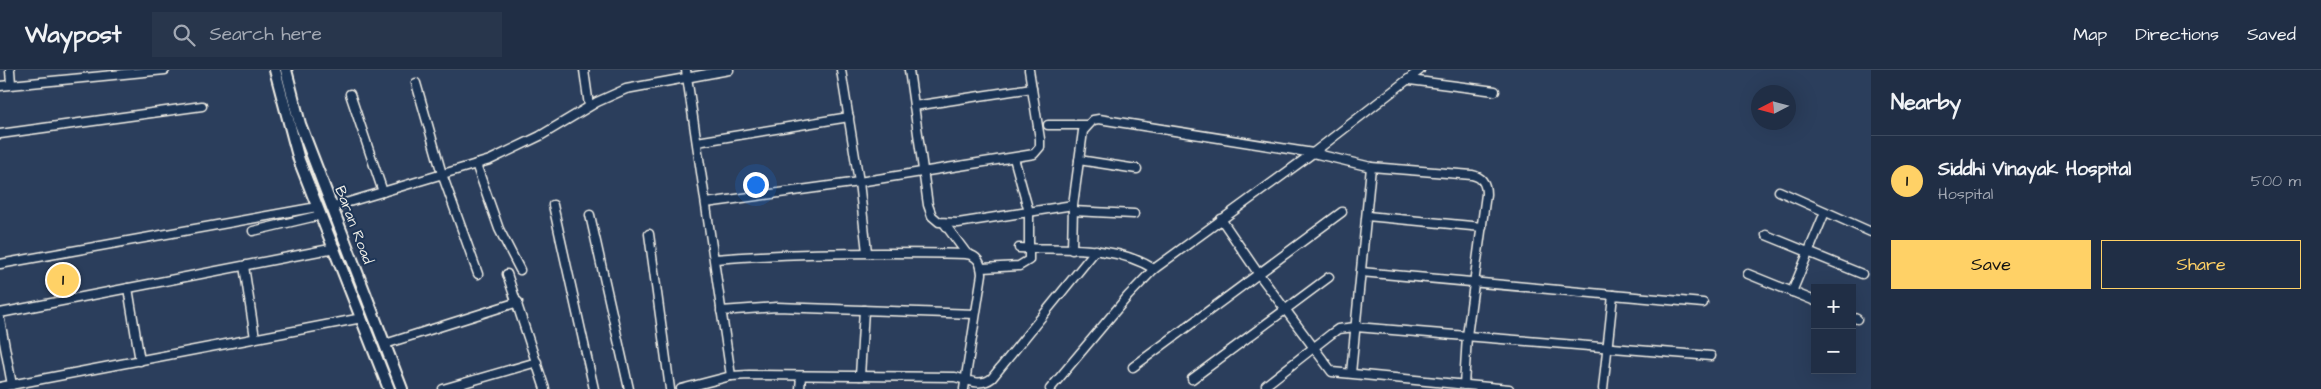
<!DOCTYPE html>
<meta charset="utf-8">
<style>
:root{--surface:#202e45;--page:#28364c;--text:#f1f3f6;--muted:#a2a8b3;--line:#3d4a5e;--accent:#ffd166}
body{margin:0;font-family:"Architects Daughter",sans-serif;background:var(--page);color:var(--text)}
.controls{position:absolute;right:15px;bottom:15px;display:grid;overflow:hidden;border-radius:0px;box-shadow:0 5px 20px #0002}
.controls button{width:45px;height:45px;display:grid;place-items:center;padding:0;border:0;border-bottom:1px solid var(--line);background:var(--surface);color:var(--text);font:25px sans-serif}
.compass{position:absolute;left:1751px;top:15px;width:45px;height:45px;border-radius:50%;background:var(--surface);box-shadow:0 5px 20px #0002;rotate:264deg}
.you{position:absolute;left:755px;top:114px;width:18px;height:18px;margin:-12px;border:4px solid #fff;border-radius:50%;background:#1a73e8;box-shadow:0 0 0 8px #1a73e833}
.badge{display:grid;place-items:center;width:32px;height:32px;border-radius:50%;background:var(--accent);color:#111;font-size:16px;font-weight:700}
.pin{position:absolute;translate:-50% -50%;border:2px solid #fff;box-shadow:0 1px 5px #0006}
.list{margin:0;padding:0;list-style:none}
h2{display:flex;justify-content:space-between;align-items:center;height:65px;margin:0;padding:0 20px;font-size:21px}
h2 small{font-size:16px;font-weight:400;color:var(--muted)}
.list li{display:grid;grid-template-columns:32px 1fr auto;gap:15px;align-items:center;box-sizing:border-box;height:90px;padding:0 20px;border-top:1px solid var(--line)}
.list b{display:block;font-size:19px;white-space:nowrap}
.list p{margin:0;font-size:16px;white-space:nowrap;color:var(--muted)}
.list em{font-size:16px;font-style:normal;color:var(--muted)}
.actions{display:flex;gap:10px;padding:15px 20px}
.actions a{flex:1;padding:11px 0;border:1px solid var(--accent);border-radius:0px;text-align:center;font-size:18px;color:var(--accent)}
.actions .main{background:var(--accent);color:#111}
.icon{flex:none;width:28px;height:28px;fill:none;stroke:currentColor;stroke-width:2;stroke-linecap:round;stroke-linejoin:round}
.map{position:relative;flex:none;width:1871px;height:319px;overflow:hidden}
header{display:flex;align-items:center;gap:30px;box-sizing:border-box;height:70px;padding:0 25px;background:var(--surface);border-bottom:1px solid var(--line)}
header strong{font-size:24px}
nav{display:flex;gap:28px;margin-inline-start:auto;font-size:18px}
.search{width:350px;height:45px;background:var(--page);display:flex;align-items:center;gap:12px;box-sizing:border-box;padding:0 18px;border-radius:0px;color:var(--muted);font-size:19px}
main{display:flex}
aside{flex:1;background:var(--surface)}
.map>svg:first-child{display:block}
.lines{fill:none;stroke-linecap:round;stroke-linejoin:round}
.street-casing{stroke:#f4f1e8;stroke-width:11}
.secondary-casing{stroke:#f4f1e8;stroke-width:14}
.street{stroke:#1d3557;stroke-width:8}
.secondary{stroke:#1d3557;stroke-width:10}
.labels{text-anchor:middle;dominant-baseline:central;stroke-width:4;stroke-linejoin:round;paint-order:stroke}
.street-label{font-size:15px;fill:#f4f1e8;stroke:#1d3557}
</style>
<header>
<strong>Waypost</strong>
<div class="search"><svg class="icon" aria-label="search" viewBox="0 0 24 24"><circle cx="10" cy="10" r="6"/><path d="M15 15l6 6"/></svg>Search here</div>
<nav><a>Map</a><a>Directions</a><a>Saved</a></nav>
</header>
<main>
<div class="map">
<svg width="1871" height="319" viewBox="0 0 1871 319">
<rect width="100%" height="100%" fill="#2b3e5c"/>
<filter id="ink" filterUnits="userSpaceOnUse"><feTurbulence type="fractalNoise" baseFrequency=".02" numOctaves="2"/><feDisplacementMap in="SourceGraphic" scale="10" xChannelSelector="R" yChannelSelector="G"/><feConvolveMatrix kernelMatrix="1 2 1 2 8 2 1 2 1" color-interpolation-filters="sRGB"/></filter>
<g filter="url(#ink)">
<g class="lines">
<g class="street-casing">
<g id="street">
<polyline points="10,0 11,14"/>
<polyline points="584,0 589,36"/>
<polyline points="686,0 731,306"/>
<polyline points="841,0 859,112 867,182"/>
<path d="M909,0l19,135 4,11 7,6 19,1 115,-18 10,-74 10,-11 6,-1 214,34 58,14 101,8c10,2 14,8 14,19l-19,142 -3,49"/>
<polyline points="1410,10 1495,21"/>
<polyline points="416,13 442,104 478,204"/>
<polyline points="0,16 165,0"/>
<polyline points="350,24 383,122"/>
<polyline points="914,36 1032,18"/>
<polyline points="1048,55 1087,55"/>
<polyline points="0,64 202,36"/>
<polyline points="697,72 849,47"/>
<polyline points="1079,90 1137,99"/>
<polyline points="476,94 499,159 520,200"/>
<polyline points="1779,121 1871,162"/>
<polyline points="706,133 859,112 1034,84 1040,77 1040,69 1029,0"/>
<polyline points="553,135 594,319"/>
<polyline points="332,137 490,90 540,66 597,32 626,19 729,0"/>
<polyline points="1073,141 1134,144"/>
<polyline points="590,145 629,319"/>
<polyline points="1367,146 1482,157"/>
<polyline points="1221,149 1258,203 1332,302 1509,319"/>
<polyline points="944,153 967,184"/>
<polyline points="253,161 321,145"/>
<polyline points="649,164 670,319"/>
<polyline points="1766,165 1862,204"/>
<path d="M1019,178c46,2 96,-4 135,21"/>
<polyline points="1072,180 1073,137"/>
<path d="M715,189c84,-7 168,-7 252,-5 11,2 14,9 15,20l-18,115"/>
<polyline points="0,194 317,137"/>
<polyline points="244,196 255,268"/>
<polyline points="982,198 1019,196 1029,190 1029,142 1014,88"/>
<polyline points="1361,202 1613,225"/>
<polyline points="507,204 545,319"/>
<polyline points="1748,204 1815,231"/>
<polyline points="128,218 140,291"/>
<polyline points="1792,222 1825,142"/>
<polyline points="721,241 777,237 975,244"/>
<polyline points="0,243 335,178"/>
<polyline points="1852,247 1857,249"/>
<polyline points="0,250 12,315"/>
<polyline points="385,274 518,232"/>
<polyline points="1133,297 1342,142"/>
<polyline points="1351,303 1371,97"/>
<polyline points="860,306 864,240"/>
<polyline points="1192,309 1329,207"/>
<polyline points="1266,315 1331,264 1338,259 1356,257 1711,286"/>
<polyline points="0,317 362,248"/>
<polyline points="443,319 537,292"/>
<path d="M681,319l50,-13 18,-1 206,2c12,3 26,10 37,1l104,-128"/>
<polyline points="800,319 801,306"/>
<polyline points="1050,319 1128,226 1154,199 1313,83 1420,0"/>
<polyline points="1603,319 1613,225 1703,233"/>
</g>
</g>
<g class="secondary-casing">
<g id="secondary">
<polyline points="275,0 299,90 389,319"/>
<polyline points="286,0 300,54 402,319"/>
</g>
</g>
<use href="#street" class="street"/>
<use href="#secondary" class="secondary"/>
</g>
</g>
<g class="labels">
<g class="street-label">
<text transform="translate(354 155) rotate(69)">Baran Road</text>
</g>
</g>
</svg>
<div class="controls">
<button>+</button>
<button>−</button>
</div>
<svg class="compass" viewBox="-18 -18 36 36"><path d="M0-13l5 13h-10z" fill="#e53935"/><path d="M0 13l5-13h-10z" fill="#a2a8b3"/></svg>
<div class="you"></div>
<div class="pin badge" style="left:63px;top:210px">1</div>
</div>
<aside>
<h2>Nearby<small></small></h2>
<ul class="list">
<li><span class="badge">1</span><div><b>Siddhi Vinayak Hospital</b><p>Hospital</p></div><em>500 m</em></li>
</ul>
<div class="actions"><a class="main">Save</a><a>Share</a></div>
</aside>
</main>
